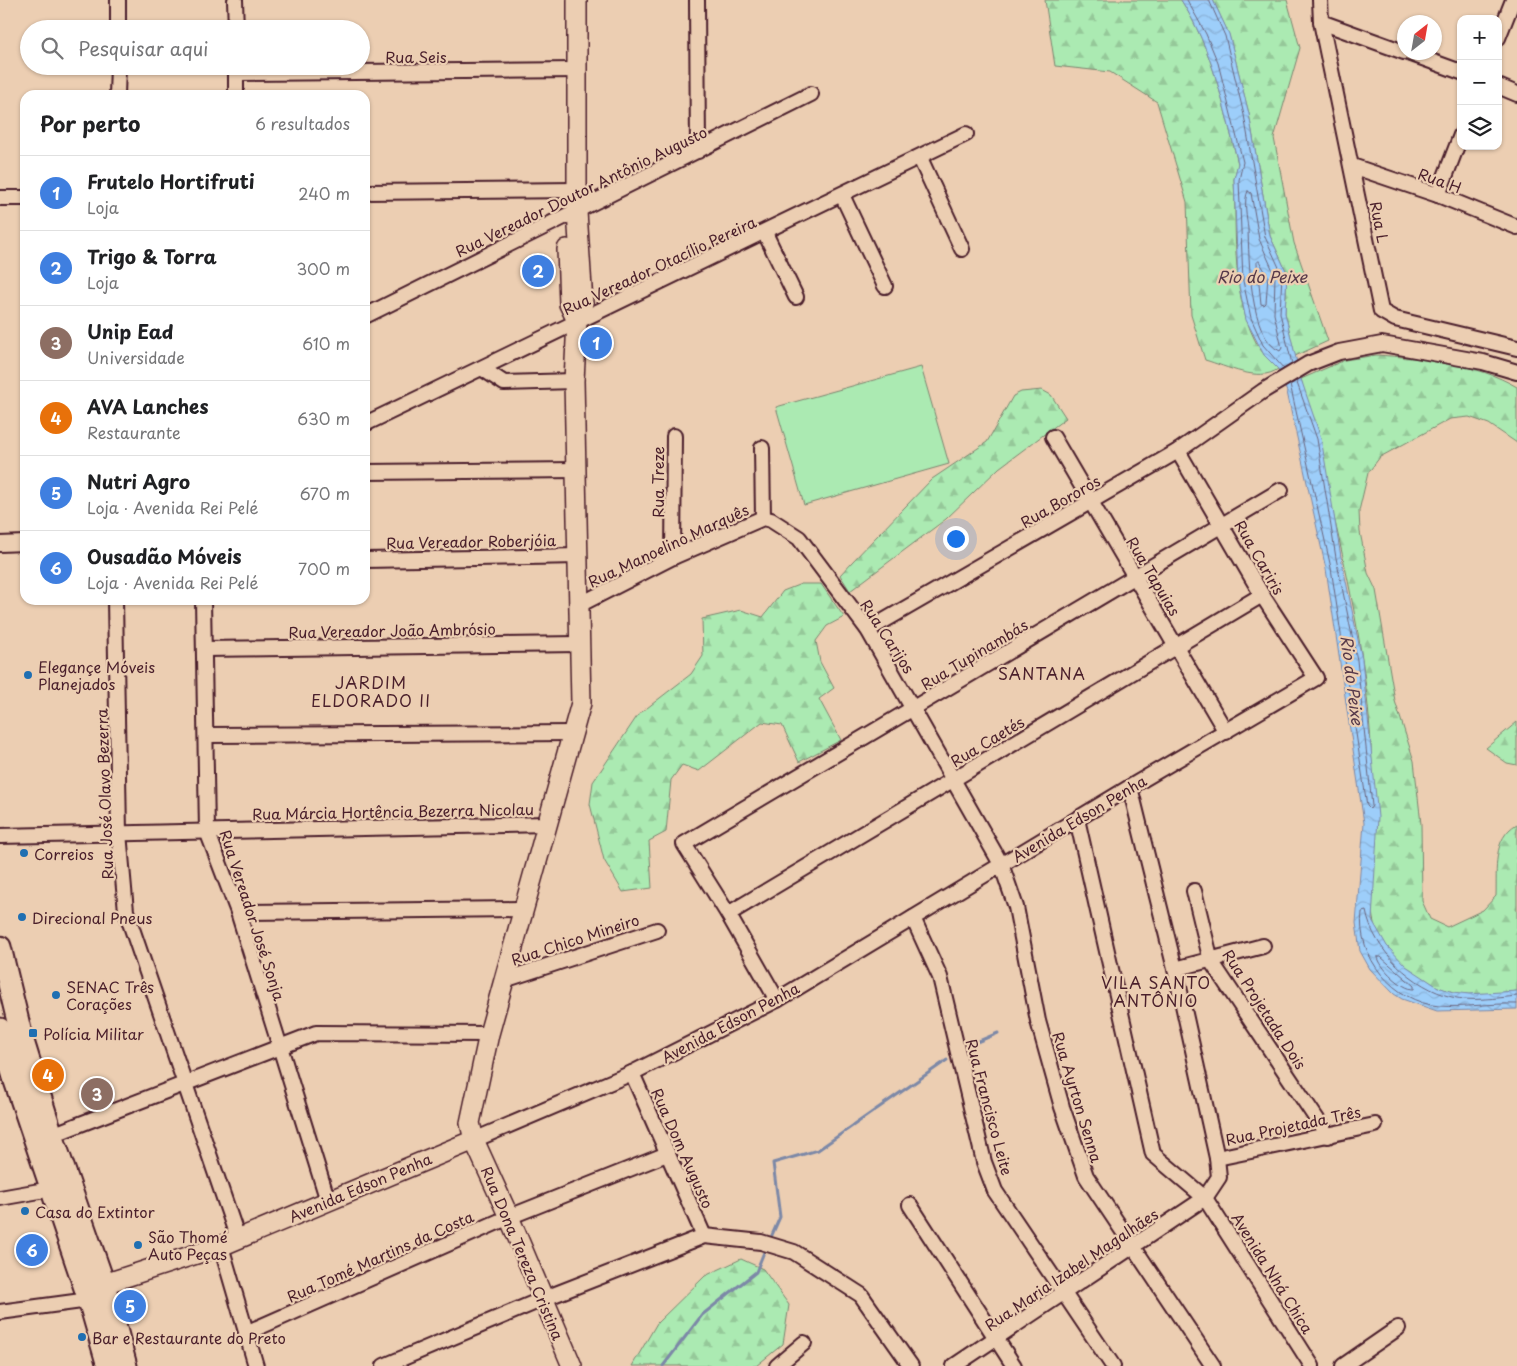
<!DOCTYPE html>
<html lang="pt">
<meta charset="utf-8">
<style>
:root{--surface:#fff;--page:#f2f2f2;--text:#202124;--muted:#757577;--line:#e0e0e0;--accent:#0f766e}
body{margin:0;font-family:"Playpen Sans",sans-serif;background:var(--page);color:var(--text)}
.controls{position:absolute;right:15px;top:15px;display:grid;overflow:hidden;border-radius:10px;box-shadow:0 1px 4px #0004}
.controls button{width:45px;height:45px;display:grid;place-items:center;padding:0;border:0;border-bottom:1px solid var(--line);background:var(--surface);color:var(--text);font:25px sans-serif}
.compass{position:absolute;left:1397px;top:15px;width:45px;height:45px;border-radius:50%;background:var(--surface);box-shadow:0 1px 4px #0004;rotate:31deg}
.you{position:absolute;left:955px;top:538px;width:18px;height:18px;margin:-12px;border:4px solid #fff;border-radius:50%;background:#1a73e8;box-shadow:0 0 0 8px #1a73e833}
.badge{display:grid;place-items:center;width:32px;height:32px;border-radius:50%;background:var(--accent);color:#fff;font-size:16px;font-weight:700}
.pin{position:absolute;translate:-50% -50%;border:2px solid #fff;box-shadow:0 1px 5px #0006}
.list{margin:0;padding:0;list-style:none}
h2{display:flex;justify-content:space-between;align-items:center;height:65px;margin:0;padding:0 20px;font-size:21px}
h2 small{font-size:16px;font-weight:400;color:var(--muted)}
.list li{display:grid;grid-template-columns:32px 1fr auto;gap:15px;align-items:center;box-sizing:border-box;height:75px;padding:0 20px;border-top:1px solid var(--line)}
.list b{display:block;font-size:19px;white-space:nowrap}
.list p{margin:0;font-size:16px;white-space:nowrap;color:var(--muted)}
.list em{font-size:16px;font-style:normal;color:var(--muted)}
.icon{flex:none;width:28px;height:28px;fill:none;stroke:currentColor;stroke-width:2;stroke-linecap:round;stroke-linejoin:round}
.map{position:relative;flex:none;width:1517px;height:1366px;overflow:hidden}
.search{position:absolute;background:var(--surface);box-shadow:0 1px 4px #0004;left:20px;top:20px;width:350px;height:55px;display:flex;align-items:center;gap:12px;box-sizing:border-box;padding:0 18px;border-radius:28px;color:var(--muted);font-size:19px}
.panel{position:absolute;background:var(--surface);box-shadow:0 1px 4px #0004;left:20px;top:90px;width:350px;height:515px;border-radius:15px}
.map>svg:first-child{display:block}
.forest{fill:url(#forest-firs);stroke:#7a846e}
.garden{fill:#abeab2;stroke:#7a846e}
.water{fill:url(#water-waves);stroke:#7c88a7}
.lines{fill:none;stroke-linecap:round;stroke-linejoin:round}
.shore{stroke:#6b657e;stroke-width:1}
.stream{stroke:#7c88a7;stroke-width:3}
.street-casing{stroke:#4a1f2b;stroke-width:18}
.secondary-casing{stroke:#4a1f2b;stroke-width:22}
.primary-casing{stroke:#4a1f2b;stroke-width:25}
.street{stroke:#ecceb2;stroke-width:14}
.secondary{stroke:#ecceb2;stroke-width:19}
.primary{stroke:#ecceb2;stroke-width:21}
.poi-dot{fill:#1f6fb2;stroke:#ecceb2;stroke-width:2}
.labels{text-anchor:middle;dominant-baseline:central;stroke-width:4.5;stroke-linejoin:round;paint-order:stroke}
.street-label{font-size:15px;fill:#4a1f2b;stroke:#ecceb2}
.poi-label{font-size:15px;fill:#4a1f2b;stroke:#ecceb2;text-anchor:start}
.water-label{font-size:16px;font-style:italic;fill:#56394a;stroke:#ecceb2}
.neighbourhood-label{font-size:16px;letter-spacing:1px;fill:#4a1f2b;stroke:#ecceb2}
</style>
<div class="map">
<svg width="1517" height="1366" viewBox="0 0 1517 1366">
<defs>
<pattern id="forest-firs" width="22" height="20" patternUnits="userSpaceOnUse" patternTransform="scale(1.25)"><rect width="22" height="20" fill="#abeab2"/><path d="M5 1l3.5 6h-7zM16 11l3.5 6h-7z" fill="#95c899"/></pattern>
<pattern id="water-waves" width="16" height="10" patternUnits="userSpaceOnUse" patternTransform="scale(1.25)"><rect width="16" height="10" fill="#9dcefa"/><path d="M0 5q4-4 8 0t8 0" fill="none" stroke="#89b0d6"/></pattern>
</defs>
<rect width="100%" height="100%" fill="#ecceb2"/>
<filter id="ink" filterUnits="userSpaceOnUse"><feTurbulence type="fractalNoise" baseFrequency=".02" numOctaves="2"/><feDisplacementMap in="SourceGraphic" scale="10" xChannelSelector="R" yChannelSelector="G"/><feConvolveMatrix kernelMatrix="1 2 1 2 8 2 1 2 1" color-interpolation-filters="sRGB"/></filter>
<g filter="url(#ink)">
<g class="forest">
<path d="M1045,0h136c32,50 43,107 57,164l-4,15c3,55 -4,122 26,170 5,8 13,13 18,20 -19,14 -52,-3 -73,-9l-14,-45 -4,-113 -30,-100 -47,-30 -55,-6z"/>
<polygon points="1213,0 1287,0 1300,48 1274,138 1294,243 1328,341 1295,356 1285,313 1287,273 1270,236 1249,114 1229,35"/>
<path d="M1376,355c47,3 100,8 141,32v56l-28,-19 -20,-7 -19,2 -70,38 -12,16 -9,38 1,21 8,41 8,17 19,111 19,60 7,63 1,77 8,18 17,8 36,-17 13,-14c1,-26 -4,-58 21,-72v167c-20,2 -44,6 -64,1 -30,-7 -64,-35 -77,-63 -10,-21 -4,-114 -4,-142 1,-137 -41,-276 -71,-408l44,-19z"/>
<polygon points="1042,390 1051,395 1066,418 999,468 946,519 850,591 840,575 852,562 932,479 987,442 1013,396 1021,392"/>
<polygon points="801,584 821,584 844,617 827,626 816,641 820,662 834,688 819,699 841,740 799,762 782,725 762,722 699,771 682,765 671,780 666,832 649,841 652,888 623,892 604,860 590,804 593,782 638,715 691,674 703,656 702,619 741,610 763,617 783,591"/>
<polygon points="1517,722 1517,765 1507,763 1486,748"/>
<polygon points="741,1259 763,1269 789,1305 783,1344 756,1366 632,1366 657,1323 705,1276"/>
</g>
<polygon class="garden" points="921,367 949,464 804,505 776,407"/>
<path class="water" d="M1181,0h32l16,34 20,80 21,122 17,37 -2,40 16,66 20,59 20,119 21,102 16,158 -6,103 15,26 19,20 32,21 15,5 16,2 48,-3v18l-80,2 -35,-12 -8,-5 -24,-25 -10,-18 -4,-28 8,-100 -38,-254 -39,-177 -9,-23 -14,-14 -18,-35 -8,-39 -4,-102 4,-16c-14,-56 -25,-113 -57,-163z"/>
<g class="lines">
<g class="shore">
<polyline points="1187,0 1206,34 1218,63 1243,162 1239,180 1243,281 1251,318 1263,345 1284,369"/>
<polyline points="1209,0 1225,36 1244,115 1265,237 1282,274 1280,313 1292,364"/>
<path d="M1248,191l3,2 8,46 16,36 -1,39 8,34 -2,3c-31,-13 -31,-94 -32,-122 -1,-11 -5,-29 0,-38z"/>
<polygon points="1259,261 1268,276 1266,303 1264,305 1261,304 1257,263"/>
<polyline points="1290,384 1331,568 1367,806 1370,809 1372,806 1357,660 1336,558 1317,439 1296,380"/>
<path d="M1378,957h3l33,29v3c-11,1 -35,-22 -36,-32z"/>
<path d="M1517,996c-21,2 -45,6 -65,1 -38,-9 -79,-47 -86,-86l-4,1c-6,45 32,90 77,94 26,2 52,-3 78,-2"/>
</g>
<g class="stream">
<polyline points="965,1047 998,1033"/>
<polyline points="772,1235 780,1217 773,1163 818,1150 947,1060"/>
<polyline points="663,1366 702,1315 756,1272 764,1252"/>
</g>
<g class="street-casing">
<g id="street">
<polyline points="235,0 236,29"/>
<polyline points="697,0 698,151"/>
<polyline points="1320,0 1321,22 1381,311 1395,319 1517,348"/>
<polyline points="1321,22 1404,52"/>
<polyline points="118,29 118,0"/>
<polyline points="1498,38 1513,0"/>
<polyline points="1406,52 1461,72"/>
<polyline points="236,66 236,95"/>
<polyline points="236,73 577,70"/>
<polyline points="1498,86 1517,94"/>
<polyline points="117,95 118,66"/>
<polyline points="920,158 962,249"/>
<polyline points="1352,166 1438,195 1517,227"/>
<polyline points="365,192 577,190"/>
<polyline points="842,195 885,286"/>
<polyline points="1438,195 1461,135"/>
<polyline points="0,198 25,198"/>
<polyline points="765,233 796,297"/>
<polyline points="365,316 811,94"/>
<polyline points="483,369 504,383 574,381"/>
<polyline points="365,424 966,134"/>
<polyline points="1053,437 1226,732"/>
<polyline points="762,448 763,518"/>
<polyline points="365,472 577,470"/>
<polyline points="0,544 25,543"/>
<polyline points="673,557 674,436"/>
<polyline points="365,560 579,556"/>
<polyline points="115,600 119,833 126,911 238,1239"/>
<polyline points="203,600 207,831 238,912 328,1201"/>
<polyline points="579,605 673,557 763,518 771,520 799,538 868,630 1001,864 1016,907 1038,1021 1062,1107 1086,1176 1213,1366"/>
<polyline points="868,630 1178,451 1263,391 1308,364 1339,352 1382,344 1483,362 1517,372"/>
<polyline points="204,649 579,644"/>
<polyline points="206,735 574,733"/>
<polyline points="1077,819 1153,1154 1205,1198 1312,1366"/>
<polyline points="0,836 548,824"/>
<polyline points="1194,891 1211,961 1328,1136"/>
<polyline points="238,912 524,909"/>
<polyline points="728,914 1262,595"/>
<polyline points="913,918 940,977 984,1162 995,1191 1113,1366"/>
<polyline points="1175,969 1263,946"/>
<polyline points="504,980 657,930"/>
<polyline points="777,1000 728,914 684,844 1281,490"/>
<polyline points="632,1073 704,1236"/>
<polyline points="52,1135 316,1033 489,1034"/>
<polyline points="474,1140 632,1073 777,1000 1130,787 1316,678 1262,595 1178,451"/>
<polyline points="1217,1158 1375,1125"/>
<polyline points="0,1198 51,1189"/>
<polyline points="910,1205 1014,1366"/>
<polyline points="221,1246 256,1366"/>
<polyline points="0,1312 89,1300"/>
<polyline points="246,1333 509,1217 667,1154"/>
<polyline points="384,1366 543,1299 704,1236 761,1242 794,1252 861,1295 911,1366"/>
<polyline points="777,1366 804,1343"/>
<polyline points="954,1366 1205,1198 1219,1177 1217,1158 1175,969 1130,787"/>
<polyline points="1343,1366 1398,1328"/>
</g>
</g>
<g class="secondary-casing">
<g id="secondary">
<polyline points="567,249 569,304 577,321"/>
<polyline points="104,1284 221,1246 474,1140"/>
<polyline points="572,1366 509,1217 474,1140 470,1123 489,1034 581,703 574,381 577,321 583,303 577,212 577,0"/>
</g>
</g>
<g class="primary-casing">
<g id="primary">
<polyline points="0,947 22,1038 52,1135 104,1284 126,1366"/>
<polyline points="0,1029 15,1081 89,1300 108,1366"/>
</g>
</g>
<use href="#street" class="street"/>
<use href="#secondary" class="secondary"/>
<use href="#primary" class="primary"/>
</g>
</g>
<g class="poi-dot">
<circle cx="28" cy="675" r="5"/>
<circle cx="24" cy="853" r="5"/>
<circle cx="22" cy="917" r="5"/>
<circle cx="56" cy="995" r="5"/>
<rect x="28" y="1028" width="10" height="10" rx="2.5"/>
<circle cx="25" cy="1211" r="5"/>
<circle cx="138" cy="1245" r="5"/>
<circle cx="82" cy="1337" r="5"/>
</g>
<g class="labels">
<g class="street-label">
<text x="416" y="56">Rua Seis</text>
<text transform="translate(1440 180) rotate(20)">Rua H</text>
<text transform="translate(581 191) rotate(-26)">Rua Vereador Doutor Antônio Augusto</text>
<text transform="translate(1380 222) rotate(79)">Rua L</text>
<text transform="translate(659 265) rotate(-25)">Rua Vereador Otacílio Pereira</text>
<text transform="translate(657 482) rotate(-90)">Rua Treze</text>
<text transform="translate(1060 501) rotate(-30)">Rua Bororos</text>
<text transform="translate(471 541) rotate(-1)">Rua Vereador Roberjóia</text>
<text transform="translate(668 545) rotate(-25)">Rua Manoelino Marquês</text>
<text transform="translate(1260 557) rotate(60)">Rua Cariris</text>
<text transform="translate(1154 576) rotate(59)">Rua Tapuias</text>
<text transform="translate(392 630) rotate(-1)">Rua Vereador João Ambrósio</text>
<text transform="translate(888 636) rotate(57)">Rua Carijos</text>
<text transform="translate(974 654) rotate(-31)">Rua Tupinambás</text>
<text transform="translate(987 741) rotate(-31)">Rua Caetés</text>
<text transform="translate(104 794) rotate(-92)">Rua José Olavo Bezerra</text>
<text transform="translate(393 811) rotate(-1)">Rua Márcia Hortência Bezerra Nicolau</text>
<text transform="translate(1079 818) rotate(-31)">Avenida Edson Penha</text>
<text transform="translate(253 915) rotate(72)">Rua Vereador José Sonja</text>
<text transform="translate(575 939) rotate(-18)">Rua Chico Mineiro</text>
<text transform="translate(1265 1009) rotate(57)">Rua Projetada Dois</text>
<text transform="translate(730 1022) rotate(-28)">Avenida Edson Penha</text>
<text transform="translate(1078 1097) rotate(73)">Rua Ayrton Senna</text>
<text transform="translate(990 1107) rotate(75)">Rua Francisco Leite</text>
<text transform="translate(1293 1125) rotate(-12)">Rua Projetada Três</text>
<text transform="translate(683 1148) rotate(66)">Rua Dom Augusto</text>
<text transform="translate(360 1187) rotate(-23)">Avenida Edson Penha</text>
<text transform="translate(523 1253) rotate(67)">Rua Dona Tereza Cristina</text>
<text transform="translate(380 1256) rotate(-24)">Rua Tomé Martins da Costa</text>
<text transform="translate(1071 1269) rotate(-34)">Rua Maria Izabel Magalhães</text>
<text transform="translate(1273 1273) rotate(58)">Avenida Nhá Chica</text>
</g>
<g class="poi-label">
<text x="38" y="666">Elegançe Móveis<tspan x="38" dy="17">Planejados</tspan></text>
<text x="34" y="853">Correios</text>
<text x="32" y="917">Direcional Pneus</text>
<text x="66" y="986">SENAC Três<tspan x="66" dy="17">Corações</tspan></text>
<text x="43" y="1033">Polícia Militar</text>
<text x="35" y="1211">Casa do Extintor</text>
<text x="148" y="1236">São Thomé<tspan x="148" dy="17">Auto Peças</tspan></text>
<text x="92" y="1337">Bar e Restaurante do Preto</text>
</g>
<g class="water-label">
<text x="1262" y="276">Rio do Peixe</text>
<text transform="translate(1353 680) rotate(83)">Rio do Peixe</text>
</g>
<g class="neighbourhood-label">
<text x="1042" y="673">SANTANA</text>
<text x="371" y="682">JARDIM<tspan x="371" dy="18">ELDORADO II</tspan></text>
<text x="1156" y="982">VILA SANTO<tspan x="1156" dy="18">ANTÔNIO</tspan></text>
</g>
</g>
</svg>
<div class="controls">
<button>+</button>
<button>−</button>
<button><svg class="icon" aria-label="layers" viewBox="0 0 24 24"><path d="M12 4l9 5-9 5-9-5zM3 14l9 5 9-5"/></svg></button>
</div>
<svg class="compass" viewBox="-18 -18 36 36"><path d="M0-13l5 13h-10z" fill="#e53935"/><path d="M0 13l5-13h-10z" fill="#757577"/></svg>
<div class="you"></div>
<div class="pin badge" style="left:596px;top:343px;background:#3f7fe0">1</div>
<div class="pin badge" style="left:538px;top:271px;background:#3f7fe0">2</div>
<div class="pin badge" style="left:97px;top:1094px;background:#8d6e63">3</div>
<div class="pin badge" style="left:48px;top:1075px;background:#e8710a">4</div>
<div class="pin badge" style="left:130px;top:1306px;background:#3f7fe0">5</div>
<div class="pin badge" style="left:32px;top:1250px;background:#3f7fe0">6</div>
<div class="search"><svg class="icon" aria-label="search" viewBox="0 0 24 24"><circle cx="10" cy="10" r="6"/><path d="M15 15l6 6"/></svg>Pesquisar aqui</div>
<section class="panel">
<h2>Por perto<small>6 resultados</small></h2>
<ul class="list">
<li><span class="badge" style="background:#3f7fe0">1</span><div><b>Frutelo Hortifruti</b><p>Loja</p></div><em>240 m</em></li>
<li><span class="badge" style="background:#3f7fe0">2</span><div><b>Trigo &amp; Torra</b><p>Loja</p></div><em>300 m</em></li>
<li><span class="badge" style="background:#8d6e63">3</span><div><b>Unip Ead</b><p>Universidade</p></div><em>610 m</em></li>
<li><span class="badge" style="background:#e8710a">4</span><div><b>AVA Lanches</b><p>Restaurante</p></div><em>630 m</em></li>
<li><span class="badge" style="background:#3f7fe0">5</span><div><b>Nutri Agro</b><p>Loja · Avenida Rei Pelé</p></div><em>670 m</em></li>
<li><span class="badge" style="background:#3f7fe0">6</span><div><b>Ousadão Móveis</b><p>Loja · Avenida Rei Pelé</p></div><em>700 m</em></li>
</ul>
</section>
</div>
